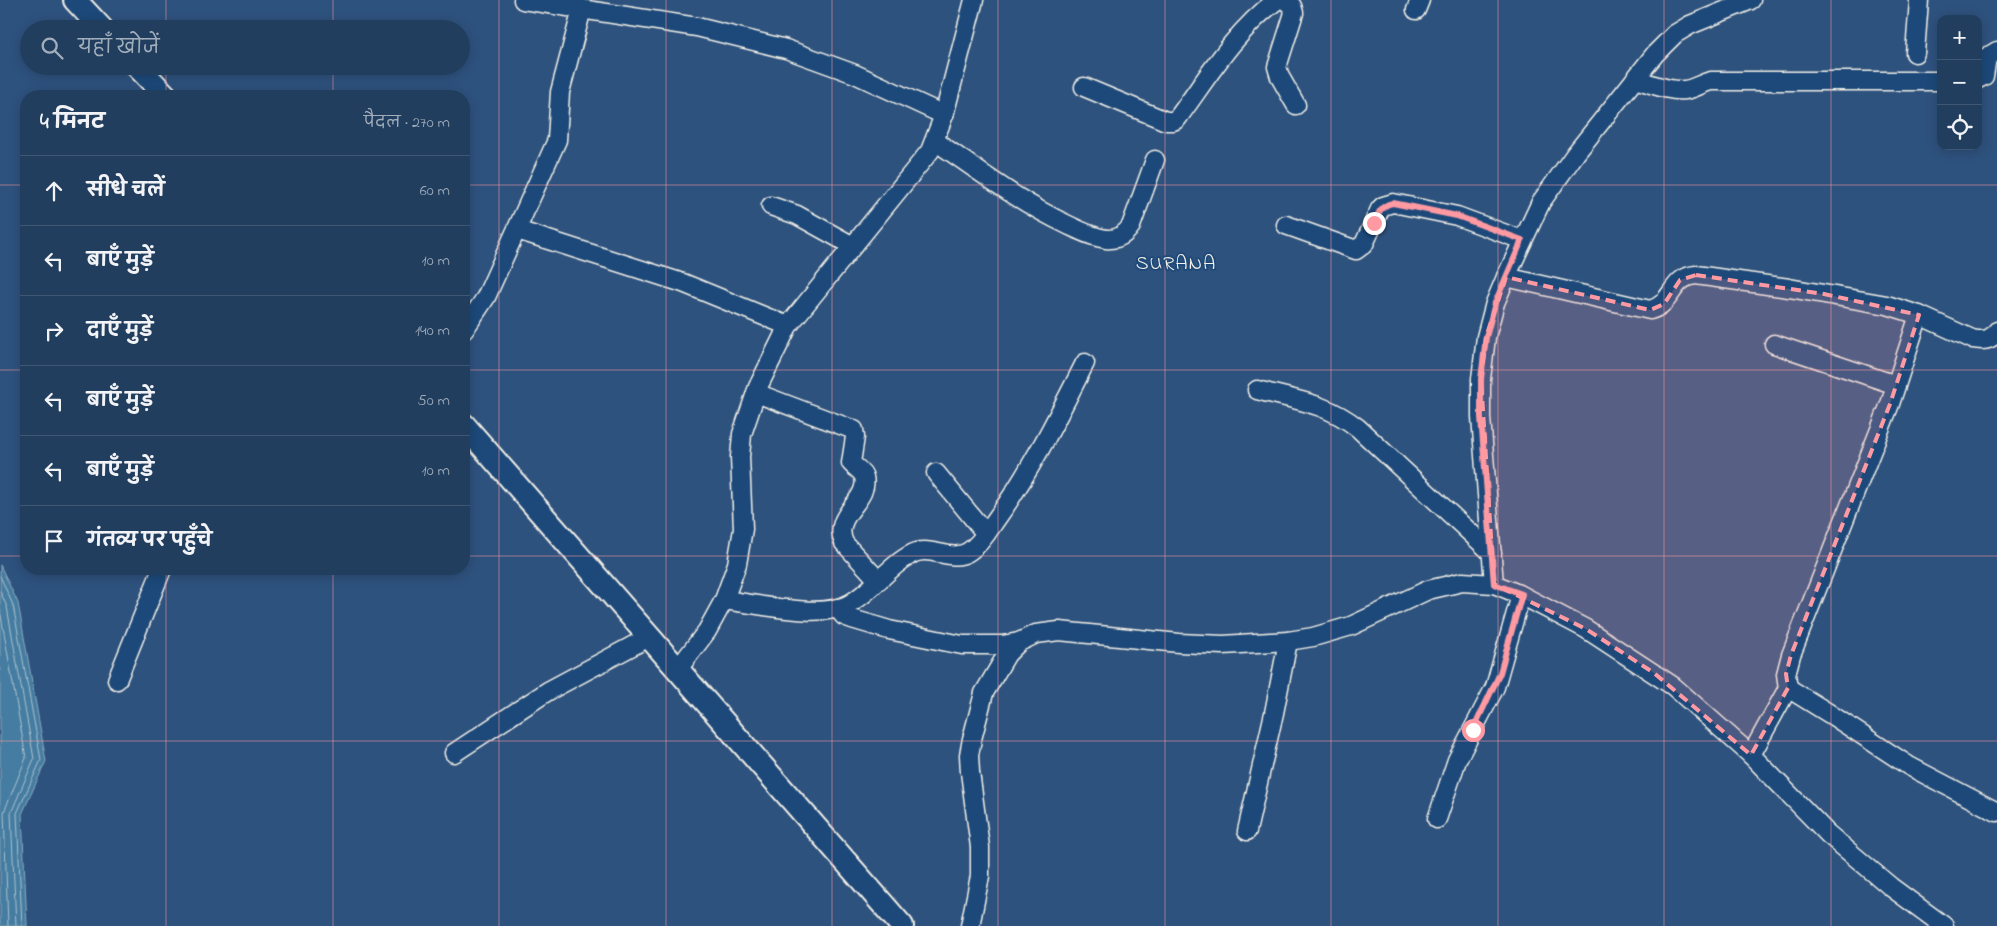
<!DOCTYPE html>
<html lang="hi">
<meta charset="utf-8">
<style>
:root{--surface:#223e5e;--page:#2a4564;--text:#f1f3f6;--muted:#a2aebc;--line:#3f5773}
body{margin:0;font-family:"Indie Flower","Playpen Sans Deva",sans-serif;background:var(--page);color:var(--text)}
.controls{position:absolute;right:15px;top:15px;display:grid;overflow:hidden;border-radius:10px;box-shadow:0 2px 12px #0003}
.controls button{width:45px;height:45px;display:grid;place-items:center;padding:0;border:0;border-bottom:1px solid var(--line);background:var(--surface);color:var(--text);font:25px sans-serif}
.stop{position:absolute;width:15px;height:15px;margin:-11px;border:4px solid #ff9aa2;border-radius:50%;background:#fff}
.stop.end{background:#ff9aa2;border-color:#fff;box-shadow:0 1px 5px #0008}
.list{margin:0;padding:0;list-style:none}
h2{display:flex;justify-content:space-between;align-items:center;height:65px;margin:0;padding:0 20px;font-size:21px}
h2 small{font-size:16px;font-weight:400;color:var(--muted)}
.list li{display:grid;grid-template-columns:32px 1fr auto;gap:15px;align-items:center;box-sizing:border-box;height:70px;padding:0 20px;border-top:1px solid var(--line)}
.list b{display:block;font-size:19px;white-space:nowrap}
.list em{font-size:16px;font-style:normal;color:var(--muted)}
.icon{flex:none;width:28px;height:28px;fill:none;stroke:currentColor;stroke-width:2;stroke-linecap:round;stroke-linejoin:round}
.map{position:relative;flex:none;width:1997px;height:926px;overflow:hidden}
.search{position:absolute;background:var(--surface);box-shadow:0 2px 12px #0003;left:20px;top:20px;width:450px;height:55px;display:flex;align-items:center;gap:12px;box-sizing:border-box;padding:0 18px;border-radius:28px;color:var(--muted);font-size:19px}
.panel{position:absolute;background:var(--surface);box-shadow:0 2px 12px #0003;left:20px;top:90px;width:450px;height:485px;border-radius:20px}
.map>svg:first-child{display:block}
.water{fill:#457ca1;stroke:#8babbd}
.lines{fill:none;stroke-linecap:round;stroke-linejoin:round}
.shore{stroke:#aec2cc;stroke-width:1}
.minor-casing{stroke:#f4f1e8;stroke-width:21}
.tertiary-casing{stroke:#f4f1e8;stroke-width:26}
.minor{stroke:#1f4a7a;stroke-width:18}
.tertiary{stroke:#1f4a7a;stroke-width:22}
.route{stroke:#ff9aa2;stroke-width:6}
.marked{fill:#ff9aa2;fill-opacity:0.2;stroke:#ff9aa2;stroke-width:4;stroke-dasharray:10 6;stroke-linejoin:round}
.grid{fill:none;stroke:#ff9aa2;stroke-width:1;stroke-opacity:0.55}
.labels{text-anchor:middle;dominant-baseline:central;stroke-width:4;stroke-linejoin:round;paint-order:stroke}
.quarter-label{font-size:20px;letter-spacing:1px;fill:#f4f1e8;stroke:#1f4a7a}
</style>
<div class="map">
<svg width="1997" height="926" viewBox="0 0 1997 926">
<rect width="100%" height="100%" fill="#2e527e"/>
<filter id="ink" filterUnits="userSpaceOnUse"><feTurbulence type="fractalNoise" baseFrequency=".02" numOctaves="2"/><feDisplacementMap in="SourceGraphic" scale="10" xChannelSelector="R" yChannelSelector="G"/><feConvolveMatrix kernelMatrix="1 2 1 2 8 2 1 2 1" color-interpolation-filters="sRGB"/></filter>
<g filter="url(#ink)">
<polygon class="water" points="0,565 18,603 46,761 22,814 27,926 0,926"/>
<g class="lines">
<g class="shore">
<polyline points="0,576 13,605 41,760 17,813 22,926"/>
<polyline points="0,591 7,607 34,759 11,813 16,926"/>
<polyline points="0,610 26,758 4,812 8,926"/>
</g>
<g class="minor-casing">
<g id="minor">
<polyline points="523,0 697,27 786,49 855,74 944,115"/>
<polyline points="1285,0 1292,6 1294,13 1277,67 1280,77 1296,105"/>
<polyline points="1416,10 1420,0"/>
<polyline points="1915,53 1919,0"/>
<path d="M1635,79c15,4 34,13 50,11 9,-1 17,-7 26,-9h230"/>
<polyline points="1978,79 1984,76 1987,57 1997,51"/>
<path d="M1084,87l82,34h7l4,-2c31,-42 57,-87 100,-119"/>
<path d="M935,141c43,29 84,61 131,83 13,6 25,13 40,15 11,1 19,-4 25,-13l24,-66"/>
<polyline points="771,206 797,215 853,246"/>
<polyline points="1286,225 1356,250 1364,244 1380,209 1383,206 1393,203 1457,216 1522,240"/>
<polyline points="517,230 683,283 788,326"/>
<path d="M1506,277l144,33c24,-6 20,-33 46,-35l93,13 98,17 32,10 53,24c11,2 19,2 25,-8"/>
<polyline points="464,330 486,297 557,140 560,92 582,9"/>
<polyline points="1774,344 1896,385"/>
<path d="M1257,390c38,10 70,13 101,38l134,125"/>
<path d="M756,393l98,37 1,7 -4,26c4,5 11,7 13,14 6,24 -33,38 -20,66l34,37"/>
<polyline points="936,473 986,534"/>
<polyline points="1494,584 1481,417 1481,379 1486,337 1495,303 1506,277 1541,202 1576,153 1655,54 1675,34 1690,25 1751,0"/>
<path d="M724,600c33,4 100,20 127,3 22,-13 37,-36 59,-48 19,-12 40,8 58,-3 13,-8 21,-23 29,-34 35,-49 61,-102 88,-155"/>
<polyline points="837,608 844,616 852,619 889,630 962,645 1002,645 1019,642"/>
<polyline points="678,669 707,631 724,600 737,564 743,529 740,457 742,434 758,387 788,326 930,151 944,115 974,0"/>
<polyline points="117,680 162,569"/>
<polyline points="1788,688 1786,674 1791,655 1890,404 1919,315"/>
<polyline points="454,753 548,691 649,637"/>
<polyline points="1751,755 1788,688 1830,714 1909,766 1997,812"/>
<polyline points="1437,819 1457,760 1495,687 1521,595"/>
<polyline points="1247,831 1274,713 1288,641"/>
<polyline points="970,926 980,876 980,847 970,772 969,755 972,739 984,693 1007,654 1019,642 1036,634 1059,631 1179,643 1223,645 1288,641 1313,637 1351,626 1428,590 1462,582 1494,584 1521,595 1586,629 1673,686 1751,755 1828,834 1891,887 1944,926"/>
</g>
</g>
<g class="tertiary-casing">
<g id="tertiary">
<polyline points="75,0 102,29"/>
<polyline points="137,66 166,96"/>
<polyline points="464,425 902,926"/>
</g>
</g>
<use href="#minor" class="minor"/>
<use href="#tertiary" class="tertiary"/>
</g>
</g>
<g class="lines" filter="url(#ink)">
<path class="route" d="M1374,223c4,-10 7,-18 19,-20l64,13 65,24 -27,63 -9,34 -5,42v38l13,167 28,10 -22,79 -27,57"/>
</g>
<path class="marked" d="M1696,275l128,19 95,21 -29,89 -99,251 -5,19 2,14 -37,67 -97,-82 -68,-44 -92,-45 -13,-205 5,-42 20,-60 144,33 14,-6 16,-24z"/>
<path class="grid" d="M166,0v29M333,0v29M499,0v926M666,0v926M832,0v926M998,0v926M1165,0v926M1331,0v926M1498,0v926M1664,0v926M1831,0v926M166,66v30M333,66v30M0,185h26M464,185h1533M0,370h26M464,370h1533M0,556h26M464,556h1533M166,569v357M333,569v357M0,741h1997"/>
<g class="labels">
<g class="quarter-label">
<text x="1176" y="264">SURANA</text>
</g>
</g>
</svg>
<div class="controls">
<button>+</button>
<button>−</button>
<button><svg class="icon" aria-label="locate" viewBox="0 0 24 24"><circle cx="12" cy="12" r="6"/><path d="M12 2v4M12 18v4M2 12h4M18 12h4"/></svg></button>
</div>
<div class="stop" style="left:1473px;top:730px"></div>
<div class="stop end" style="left:1374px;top:223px"></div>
<div class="search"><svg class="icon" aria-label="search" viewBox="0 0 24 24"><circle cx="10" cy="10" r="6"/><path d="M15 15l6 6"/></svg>यहाँ खोजें</div>
<section class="panel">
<h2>4 मिनट<small>पैदल · 270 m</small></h2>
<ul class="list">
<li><svg class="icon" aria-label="ahead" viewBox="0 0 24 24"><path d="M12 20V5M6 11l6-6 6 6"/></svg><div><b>सीधे चलें</b></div><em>60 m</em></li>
<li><svg class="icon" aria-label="left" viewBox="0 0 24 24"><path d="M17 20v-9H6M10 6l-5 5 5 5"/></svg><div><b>बाएँ मुड़ें</b></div><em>10 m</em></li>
<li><svg class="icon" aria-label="right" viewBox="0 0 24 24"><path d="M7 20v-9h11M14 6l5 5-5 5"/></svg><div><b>दाएँ मुड़ें</b></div><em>140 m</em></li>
<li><svg class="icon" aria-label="left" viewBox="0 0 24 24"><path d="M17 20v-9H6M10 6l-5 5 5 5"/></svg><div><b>बाएँ मुड़ें</b></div><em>50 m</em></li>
<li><svg class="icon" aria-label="left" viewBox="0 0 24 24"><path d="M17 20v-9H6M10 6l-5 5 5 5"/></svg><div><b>बाएँ मुड़ें</b></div><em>10 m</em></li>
<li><svg class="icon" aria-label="arrive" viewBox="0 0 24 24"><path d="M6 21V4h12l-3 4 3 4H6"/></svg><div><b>गंतव्य पर पहुँचे</b></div></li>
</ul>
</section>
</div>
